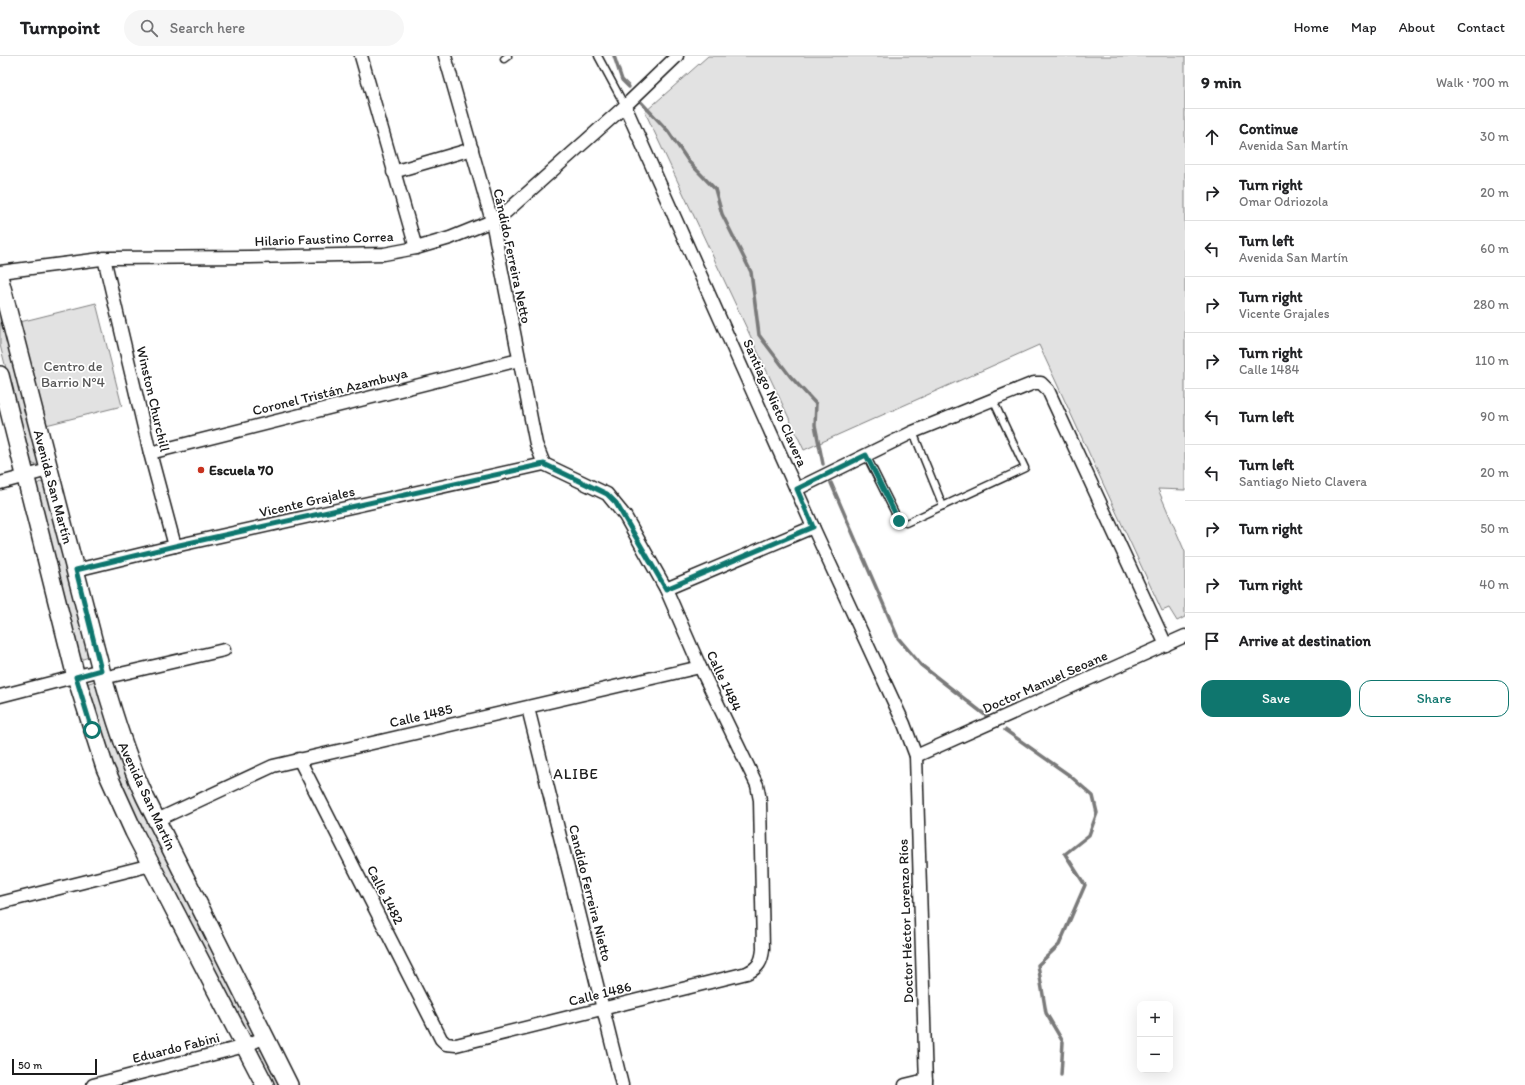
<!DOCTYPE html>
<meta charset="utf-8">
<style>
:root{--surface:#fff;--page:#f6f6f6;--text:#202124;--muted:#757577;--line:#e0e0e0;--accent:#0f766e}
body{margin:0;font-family:Itim,sans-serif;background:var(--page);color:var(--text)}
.controls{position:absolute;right:12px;bottom:12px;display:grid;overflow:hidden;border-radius:8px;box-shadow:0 4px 16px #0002}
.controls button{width:36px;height:36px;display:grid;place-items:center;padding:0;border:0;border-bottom:1px solid var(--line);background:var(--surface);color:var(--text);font:20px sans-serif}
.scale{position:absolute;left:12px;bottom:10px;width:85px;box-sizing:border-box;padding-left:4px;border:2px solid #1c1c1c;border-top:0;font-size:11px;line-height:14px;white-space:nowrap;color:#1c1c1c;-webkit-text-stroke:3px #fff;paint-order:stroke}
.stop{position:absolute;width:12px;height:12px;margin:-9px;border:3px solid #0f766e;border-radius:50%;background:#fff}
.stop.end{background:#0f766e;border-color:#fff;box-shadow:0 1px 4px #0008}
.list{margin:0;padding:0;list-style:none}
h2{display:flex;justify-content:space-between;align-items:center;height:52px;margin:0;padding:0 16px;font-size:17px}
h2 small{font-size:13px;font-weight:400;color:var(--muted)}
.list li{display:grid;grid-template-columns:26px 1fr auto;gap:12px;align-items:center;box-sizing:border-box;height:56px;padding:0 16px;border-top:1px solid var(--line)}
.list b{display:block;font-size:15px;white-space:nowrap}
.list p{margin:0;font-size:13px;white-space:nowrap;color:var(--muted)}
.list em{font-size:13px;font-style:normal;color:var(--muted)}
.actions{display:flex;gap:8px;padding:12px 16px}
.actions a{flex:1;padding:9px 0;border:1px solid var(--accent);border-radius:12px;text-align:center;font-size:14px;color:var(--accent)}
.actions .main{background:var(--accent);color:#fff}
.icon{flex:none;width:22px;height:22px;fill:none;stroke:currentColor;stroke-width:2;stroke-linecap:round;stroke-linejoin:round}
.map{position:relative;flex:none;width:1185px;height:1029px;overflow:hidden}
header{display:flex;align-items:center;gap:24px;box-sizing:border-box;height:56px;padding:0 20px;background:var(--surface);border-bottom:1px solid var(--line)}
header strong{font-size:19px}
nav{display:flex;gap:22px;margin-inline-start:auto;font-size:14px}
.search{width:280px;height:36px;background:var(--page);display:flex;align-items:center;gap:10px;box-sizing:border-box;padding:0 14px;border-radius:22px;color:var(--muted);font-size:15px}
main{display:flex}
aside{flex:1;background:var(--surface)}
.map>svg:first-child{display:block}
.green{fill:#e2e2e2;stroke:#7f7f7f}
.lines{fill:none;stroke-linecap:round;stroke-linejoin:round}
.stream{stroke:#7a7a7a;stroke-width:3.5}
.lane-casing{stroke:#1c1c1c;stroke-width:9}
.street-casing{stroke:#1c1c1c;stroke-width:15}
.secondary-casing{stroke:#1c1c1c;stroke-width:20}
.lane{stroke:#fff;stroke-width:6}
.street{stroke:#fff;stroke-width:12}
.secondary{stroke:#fff;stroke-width:17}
.route{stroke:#0f766e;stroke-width:5}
.poi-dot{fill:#c8321e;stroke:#fff;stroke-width:1.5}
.labels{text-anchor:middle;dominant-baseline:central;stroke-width:3.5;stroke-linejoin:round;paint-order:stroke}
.street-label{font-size:14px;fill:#1c1c1c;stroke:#fff}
.park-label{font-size:14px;fill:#575757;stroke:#fff}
.poi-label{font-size:14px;font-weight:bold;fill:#1c1c1c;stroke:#fff;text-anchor:start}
.neighbourhood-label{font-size:15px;letter-spacing:1px;fill:#1c1c1c;stroke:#fff}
</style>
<header>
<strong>Turnpoint</strong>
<div class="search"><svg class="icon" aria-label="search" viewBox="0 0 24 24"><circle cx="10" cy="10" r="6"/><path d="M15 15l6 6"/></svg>Search here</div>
<nav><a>Home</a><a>Map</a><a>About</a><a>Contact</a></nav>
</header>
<main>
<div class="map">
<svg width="1185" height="1029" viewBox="0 0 1185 1029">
<rect width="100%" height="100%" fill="#fff"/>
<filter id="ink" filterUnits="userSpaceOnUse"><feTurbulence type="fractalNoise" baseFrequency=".025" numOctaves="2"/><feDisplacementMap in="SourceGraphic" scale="8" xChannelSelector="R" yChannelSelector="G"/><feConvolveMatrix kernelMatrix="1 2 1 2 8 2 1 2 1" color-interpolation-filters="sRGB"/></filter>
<g filter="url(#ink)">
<g class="green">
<polygon points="708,0 1185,0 1185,434 1158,433 1185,496 1185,561 1177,565 1169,552 1162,555 1039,289 804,394 645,56"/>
<polygon points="96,247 122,350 46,369 20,266"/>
<polygon points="0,250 39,404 39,407 35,409 30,406 0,289"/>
<polygon points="40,426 46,428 89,601 80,604 35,430"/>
<polygon points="95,625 111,680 138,744 255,974 251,979 248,980 140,773 111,707 86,628"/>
<polygon points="259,994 263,994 282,1029 271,1029 256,997"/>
</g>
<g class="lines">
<g class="stream">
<polyline points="614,0 622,24 629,31"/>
<polyline points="639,44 668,75 689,106 715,133 722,158 751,216 759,279 790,320 816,348 815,369 823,408"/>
<polyline points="831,427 898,582 921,609 989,662"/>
<polyline points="1005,674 1069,719 1093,740 1097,757 1089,779 1065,798 1085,829 1059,889 1038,909 1046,957 1063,986 1061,1019"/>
</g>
<g class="lane-casing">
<g id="lane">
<polyline points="598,0 625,50"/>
<polyline points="504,3 508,0"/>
<polyline points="913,376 943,450"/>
<polyline points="866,399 899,465 906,467 1025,412 993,344"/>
</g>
</g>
<g class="street-casing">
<g id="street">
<polyline points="361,0 416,192"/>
<polyline points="445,0 492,165 536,388 544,408"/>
<polyline points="625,50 813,471 904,668 916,700 926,1029"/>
<polyline points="393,116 472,93"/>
<polyline points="104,202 150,397 175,490"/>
<polyline points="0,216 109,202 250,201 384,198 416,192 450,182 492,165 506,156 625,50 677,0"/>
<polyline points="150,397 519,304"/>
<polyline points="0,427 48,414"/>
<polyline points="797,433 913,376 1034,327 1041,327 1048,334 1166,589"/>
<polyline points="76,514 175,490 544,408"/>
<polyline points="666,533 813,471"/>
<polyline points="103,622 224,594"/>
<polyline points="0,640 101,614"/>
<polyline points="528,652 622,1029"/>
<polyline points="916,700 1185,580"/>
<path d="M299,703l142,280 5,5 10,1 291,-72c11,-5 15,-11 16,-24l-3,-149 -3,-15 -57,-118 -34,-78 -41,-73 -18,-22 -63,-30"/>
<polyline points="157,764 273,710 700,611"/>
<polyline points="0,847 151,809"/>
<polyline points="93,1029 245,990 265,981"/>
<polyline points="905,1029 926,1024"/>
</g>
</g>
<g class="secondary-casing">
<g id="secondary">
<path d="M0,224l101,390c12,44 25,86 44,127l144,288"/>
<polyline points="0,319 76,621 105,712 134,776 265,1029"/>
</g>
</g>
<use href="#lane" class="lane"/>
<use href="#street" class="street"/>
<use href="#secondary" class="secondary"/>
</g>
</g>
<g class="lines" filter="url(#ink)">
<polyline class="route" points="92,674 76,621 101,614 76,514 175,490 544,408 607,438 616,447 666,533 813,471 797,433 866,399 899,465"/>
</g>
<circle class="poi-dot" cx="201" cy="414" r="4"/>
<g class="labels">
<g class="street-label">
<text transform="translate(324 183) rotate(-2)">Hilario Faustino Correa</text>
<text transform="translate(512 200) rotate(78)">Cándido Ferreira Netto</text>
<text transform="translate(330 336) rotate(-14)">Coronel Tristán Azambuya</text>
<text transform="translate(153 343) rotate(77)">Winston Churchill</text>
<text transform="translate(775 347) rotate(66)">Santiago Nieto Clavera</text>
<text transform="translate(53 431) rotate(75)">Avenida San Martín</text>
<text transform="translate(307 446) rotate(-13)">Vicente Grajales</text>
<text transform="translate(724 625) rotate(65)">Calle 1484</text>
<text transform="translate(1045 626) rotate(-24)">Doctor Manuel Seoane</text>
<text transform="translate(421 660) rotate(-13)">Calle 1485</text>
<text transform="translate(147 740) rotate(65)">Avenida San Martín</text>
<text transform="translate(590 837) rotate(76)">Candido Ferreira Nietto</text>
<text transform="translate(385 839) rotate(63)">Calle 1482</text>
<text transform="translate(906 865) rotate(-92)">Doctor Héctor Lorenzo Ríos</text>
<text transform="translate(600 938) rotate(-14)">Calle 1486</text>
<text transform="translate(176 992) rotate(-14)">Eduardo Fabini</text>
</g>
<g class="park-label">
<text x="73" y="310">Centro de<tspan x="73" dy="16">Barrio Nº4</tspan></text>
</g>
<g class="poi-label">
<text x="209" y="414">Escuela 70</text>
</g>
<g class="neighbourhood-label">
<text x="576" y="718">ALIBE</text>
</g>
</g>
</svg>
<div class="controls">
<button>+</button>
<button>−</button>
</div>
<div class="scale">50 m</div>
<div class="stop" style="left:92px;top:674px"></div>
<div class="stop end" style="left:899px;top:465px"></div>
</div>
<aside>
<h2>9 min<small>Walk · 700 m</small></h2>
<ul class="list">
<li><svg class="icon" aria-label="ahead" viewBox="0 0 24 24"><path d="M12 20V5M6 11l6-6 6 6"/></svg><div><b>Continue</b><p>Avenida San Martín</p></div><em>30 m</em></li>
<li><svg class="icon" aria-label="right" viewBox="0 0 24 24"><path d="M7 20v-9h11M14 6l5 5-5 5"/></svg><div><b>Turn right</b><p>Omar Odriozola</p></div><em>20 m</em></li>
<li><svg class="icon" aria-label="left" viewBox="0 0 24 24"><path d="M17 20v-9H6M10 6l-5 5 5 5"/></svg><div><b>Turn left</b><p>Avenida San Martín</p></div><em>60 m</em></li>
<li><svg class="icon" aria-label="right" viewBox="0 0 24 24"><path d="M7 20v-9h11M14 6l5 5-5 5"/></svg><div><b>Turn right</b><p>Vicente Grajales</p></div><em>280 m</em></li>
<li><svg class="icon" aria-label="right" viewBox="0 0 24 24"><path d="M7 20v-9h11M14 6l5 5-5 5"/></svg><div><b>Turn right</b><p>Calle 1484</p></div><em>110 m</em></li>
<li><svg class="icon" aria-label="left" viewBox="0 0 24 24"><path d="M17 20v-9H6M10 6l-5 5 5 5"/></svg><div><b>Turn left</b></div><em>90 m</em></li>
<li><svg class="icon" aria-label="left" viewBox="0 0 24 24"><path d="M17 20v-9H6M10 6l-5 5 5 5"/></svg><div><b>Turn left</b><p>Santiago Nieto Clavera</p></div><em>20 m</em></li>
<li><svg class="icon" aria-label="right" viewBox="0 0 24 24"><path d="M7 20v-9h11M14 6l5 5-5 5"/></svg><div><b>Turn right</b></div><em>50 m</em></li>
<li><svg class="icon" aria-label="right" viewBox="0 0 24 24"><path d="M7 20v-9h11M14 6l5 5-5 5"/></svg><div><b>Turn right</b></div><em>40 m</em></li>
<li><svg class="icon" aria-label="arrive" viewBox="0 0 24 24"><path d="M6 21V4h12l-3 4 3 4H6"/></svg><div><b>Arrive at destination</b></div></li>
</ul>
<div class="actions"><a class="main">Save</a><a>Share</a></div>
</aside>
</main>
